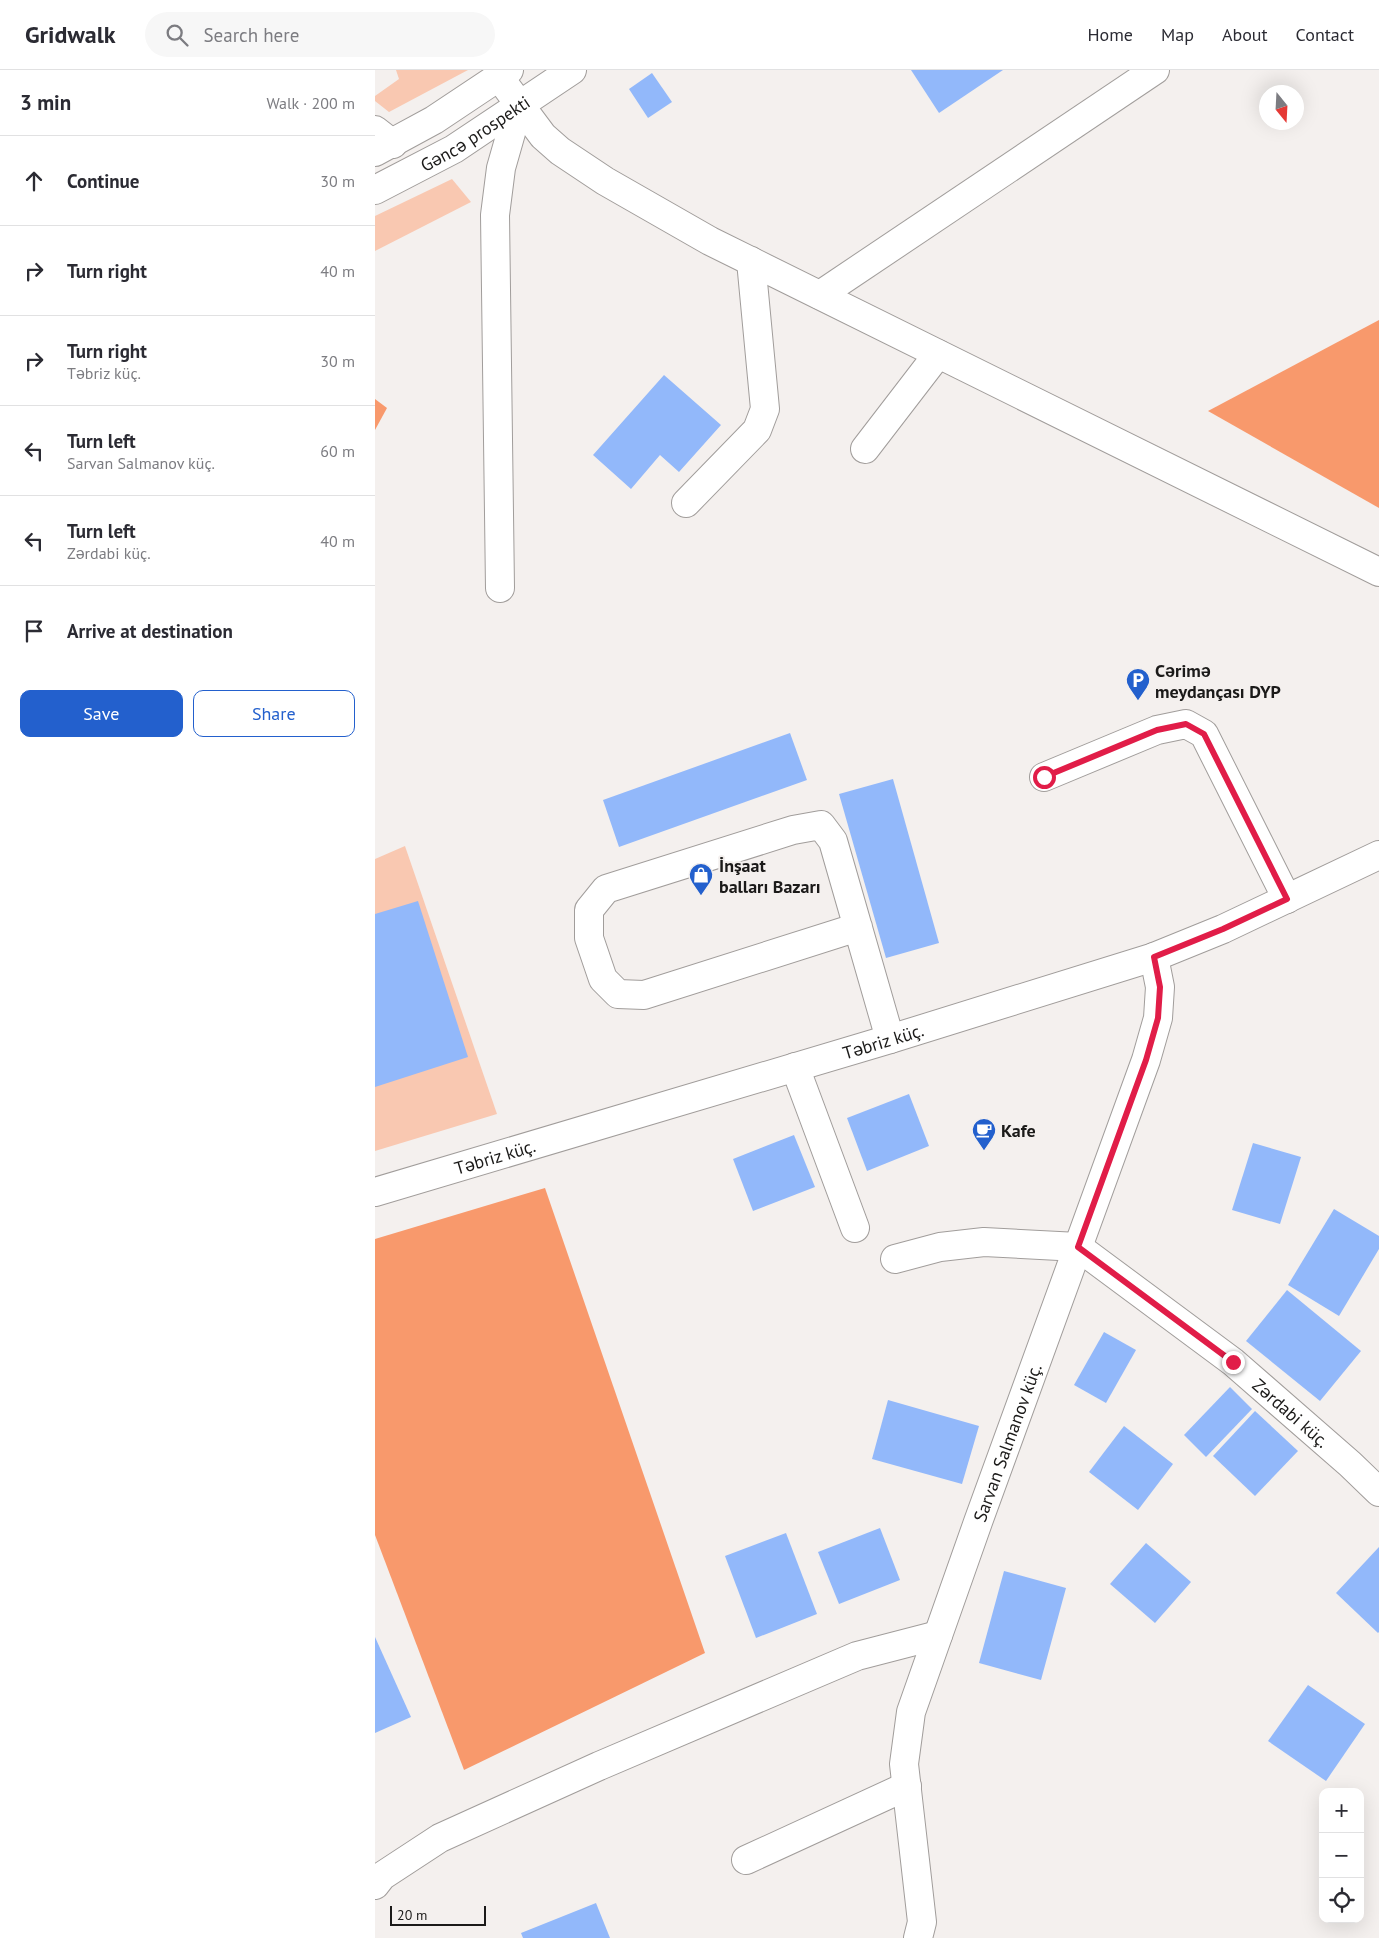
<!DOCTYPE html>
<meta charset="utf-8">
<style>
:root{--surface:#fff;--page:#f7f7f7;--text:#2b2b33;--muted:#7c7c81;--line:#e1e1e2;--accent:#2360cd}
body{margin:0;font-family:"PT Sans",sans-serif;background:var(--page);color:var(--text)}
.controls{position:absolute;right:15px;bottom:15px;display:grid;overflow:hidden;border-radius:10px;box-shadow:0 5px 20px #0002}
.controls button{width:45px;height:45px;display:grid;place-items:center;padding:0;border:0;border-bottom:1px solid var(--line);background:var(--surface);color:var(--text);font:25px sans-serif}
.compass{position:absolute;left:884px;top:15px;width:45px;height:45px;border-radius:50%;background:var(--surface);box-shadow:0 5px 20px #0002;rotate:162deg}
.scale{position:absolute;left:15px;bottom:12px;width:96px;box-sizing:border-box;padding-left:5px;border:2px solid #1b1a19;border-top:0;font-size:14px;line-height:18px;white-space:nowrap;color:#1b1a19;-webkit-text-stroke:4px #f4f0ee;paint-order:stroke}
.stop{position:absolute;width:15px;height:15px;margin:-11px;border:4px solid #e11d48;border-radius:50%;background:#fff}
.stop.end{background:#e11d48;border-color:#fff;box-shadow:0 1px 5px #0008}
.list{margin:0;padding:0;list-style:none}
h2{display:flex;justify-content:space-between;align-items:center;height:65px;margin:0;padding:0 20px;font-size:21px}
h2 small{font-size:16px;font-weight:400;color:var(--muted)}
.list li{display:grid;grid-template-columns:32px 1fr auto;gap:15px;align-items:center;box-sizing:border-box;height:90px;padding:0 20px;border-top:1px solid var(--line)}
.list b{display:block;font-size:19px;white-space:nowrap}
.list p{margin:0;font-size:16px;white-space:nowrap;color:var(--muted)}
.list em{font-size:16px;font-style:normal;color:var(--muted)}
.actions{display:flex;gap:10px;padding:15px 20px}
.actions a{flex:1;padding:11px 0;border:1px solid var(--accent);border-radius:10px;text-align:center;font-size:18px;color:var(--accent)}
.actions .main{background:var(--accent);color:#fff}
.icon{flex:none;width:28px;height:28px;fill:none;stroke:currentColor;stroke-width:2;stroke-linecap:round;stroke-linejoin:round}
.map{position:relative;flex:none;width:1004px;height:1868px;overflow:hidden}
header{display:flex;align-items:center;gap:30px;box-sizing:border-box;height:70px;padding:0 25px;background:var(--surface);border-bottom:1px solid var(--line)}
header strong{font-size:24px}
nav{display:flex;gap:28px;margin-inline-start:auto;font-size:18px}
.search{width:350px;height:45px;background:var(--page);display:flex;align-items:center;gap:12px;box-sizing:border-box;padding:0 18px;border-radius:28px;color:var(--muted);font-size:19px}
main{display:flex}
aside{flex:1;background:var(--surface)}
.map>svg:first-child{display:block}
.green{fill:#f9c8b1}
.forest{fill:#f8996c}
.building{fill:#92b8fa}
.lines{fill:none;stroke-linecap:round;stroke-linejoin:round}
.minor-casing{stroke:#a19d9b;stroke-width:30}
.major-casing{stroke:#a19d9b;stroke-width:30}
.minor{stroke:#fff;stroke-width:28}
.major{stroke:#fff;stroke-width:28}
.route{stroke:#e11d48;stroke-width:6}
.labels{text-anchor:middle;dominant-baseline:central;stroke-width:4;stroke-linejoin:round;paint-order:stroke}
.street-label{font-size:18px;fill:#1b1a19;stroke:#f4f0ee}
.poi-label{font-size:18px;font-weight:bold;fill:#1b1a19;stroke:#f4f0ee;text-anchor:start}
</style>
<header>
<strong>Gridwalk</strong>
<div class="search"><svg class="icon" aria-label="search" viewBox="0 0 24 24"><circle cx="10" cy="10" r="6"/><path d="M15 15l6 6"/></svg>Search here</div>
<nav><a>Home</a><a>Map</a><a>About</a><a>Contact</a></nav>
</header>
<main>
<aside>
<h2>3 min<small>Walk · 200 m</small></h2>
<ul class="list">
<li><svg class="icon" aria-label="ahead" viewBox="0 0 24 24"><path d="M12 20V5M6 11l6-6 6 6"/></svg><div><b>Continue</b></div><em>30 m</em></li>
<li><svg class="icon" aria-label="right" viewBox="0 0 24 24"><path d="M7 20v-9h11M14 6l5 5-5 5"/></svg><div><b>Turn right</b></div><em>40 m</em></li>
<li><svg class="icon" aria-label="right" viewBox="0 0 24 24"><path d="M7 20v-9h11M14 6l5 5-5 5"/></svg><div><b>Turn right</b><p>Təbriz küç.</p></div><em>30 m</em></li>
<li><svg class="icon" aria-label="left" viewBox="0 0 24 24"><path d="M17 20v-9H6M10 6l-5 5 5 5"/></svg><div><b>Turn left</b><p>Sarvan Salmanov küç.</p></div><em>60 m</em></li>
<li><svg class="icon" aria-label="left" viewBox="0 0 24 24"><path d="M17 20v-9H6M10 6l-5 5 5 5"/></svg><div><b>Turn left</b><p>Zərdabi küç.</p></div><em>40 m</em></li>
<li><svg class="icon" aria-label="arrive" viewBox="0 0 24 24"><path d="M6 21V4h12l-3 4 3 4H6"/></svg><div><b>Arrive at destination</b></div></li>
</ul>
<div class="actions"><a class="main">Save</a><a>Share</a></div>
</aside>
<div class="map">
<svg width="1004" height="1868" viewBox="0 0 1004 1868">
<rect width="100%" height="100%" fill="#f4f0ee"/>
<g class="green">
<polygon points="21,0 93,0 14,42 0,31 0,26 24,9"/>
<polygon points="77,109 96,132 0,181 0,146"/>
<polygon points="30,776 122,1044 0,1081 0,789"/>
</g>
<g class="forest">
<polygon points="1004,250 1004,438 833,341"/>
<polygon points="0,329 12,338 0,360"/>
<polygon points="170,1118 330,1583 89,1700 0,1465 0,1169"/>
</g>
<g class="building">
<polygon points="536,0 628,0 564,43"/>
<polygon points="277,3 297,32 273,48 254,19"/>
<polygon points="289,305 346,355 304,402 285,385 256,419 218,385"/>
<polygon points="415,663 432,710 244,777 228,730"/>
<polygon points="518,709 564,873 511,888 464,724"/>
<polygon points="43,831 93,987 0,1017 0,844"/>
<polygon points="534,1024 554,1076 492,1101 472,1048"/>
<polygon points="419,1065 440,1117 378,1141 358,1089"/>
<polygon points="878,1073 926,1087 905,1154 857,1140"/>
<polygon points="959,1139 1004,1166 1004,1179 964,1246 913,1215"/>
<polygon points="912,1220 986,1281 945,1331 871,1271"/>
<polygon points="729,1262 761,1280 731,1333 699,1315"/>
<polygon points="855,1317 877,1339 831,1387 809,1365"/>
<polygon points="513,1330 604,1356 587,1414 497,1389"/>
<polygon points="880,1341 923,1381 880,1426 838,1386"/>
<polygon points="749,1356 798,1394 763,1440 714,1402"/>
<polygon points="505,1458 525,1510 464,1534 443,1482"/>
<polygon points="411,1463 442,1544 381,1568 350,1486"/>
<polygon points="771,1473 816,1512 780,1553 735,1514"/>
<polygon points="1004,1477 1004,1562 1003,1563 961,1523"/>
<polygon points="629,1501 691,1518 666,1610 604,1593"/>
<polygon points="0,1567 36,1647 0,1663"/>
<polygon points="933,1615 990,1654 951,1711 893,1671"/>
<polygon points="221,1833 235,1868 148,1868 146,1863"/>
</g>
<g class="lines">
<g class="minor-casing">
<g id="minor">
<polyline points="124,7 168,66 185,81 230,111 335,171 1004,502"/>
<polyline points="0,60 18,74"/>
<polyline points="445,225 780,0"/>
<polyline points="490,379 563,284"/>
<polyline points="311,433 382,360 390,339 376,191"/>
<polyline points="125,518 120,145 126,98 144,35"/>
<polyline points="669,707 782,660 811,654 829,664 912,829"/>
<polyline points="483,857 269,925 243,924 228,909 214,868 214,840 231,819 418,760 446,755 458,771 515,969"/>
<polyline points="420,997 480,1158"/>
<path id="s1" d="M520,1189l45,-12 44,-5 94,5 155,115 117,102 29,28"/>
<polyline points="371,1790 532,1716"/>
<polyline points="0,1815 7,1806 65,1768 224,1696 482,1586 563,1565"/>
<path id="s2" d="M543,1868l4,-16 -18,-158 7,-52 67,-190 168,-462 12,-42 2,-31 -6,-30"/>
</g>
</g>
<g class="major-casing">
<g id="major">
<polyline points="0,82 59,50 134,0"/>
<path id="s3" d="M0,120l79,-41 118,-79"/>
<path id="s4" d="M0,1122l515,-153 264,-82 69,-28 156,-74"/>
</g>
</g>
<use href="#minor" class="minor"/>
<use href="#major" class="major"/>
</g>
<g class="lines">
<polyline class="route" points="669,707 782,660 811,654 829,664 912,829 848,859 779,887 785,917 783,948 771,990 703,1177 858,1292"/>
</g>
<defs>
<g id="parking-pin" transform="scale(1.25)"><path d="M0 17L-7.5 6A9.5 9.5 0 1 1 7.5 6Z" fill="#2360cd" stroke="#f4f0ee"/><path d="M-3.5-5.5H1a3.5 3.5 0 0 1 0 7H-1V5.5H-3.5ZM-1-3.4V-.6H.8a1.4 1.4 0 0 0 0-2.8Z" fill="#fff"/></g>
<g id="shop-pin" transform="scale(1.25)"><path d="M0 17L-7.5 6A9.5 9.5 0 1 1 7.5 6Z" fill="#2360cd" stroke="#f4f0ee"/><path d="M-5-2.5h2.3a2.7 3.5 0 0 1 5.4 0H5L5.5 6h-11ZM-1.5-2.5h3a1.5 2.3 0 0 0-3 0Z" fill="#fff"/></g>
<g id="cafe-pin" transform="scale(1.25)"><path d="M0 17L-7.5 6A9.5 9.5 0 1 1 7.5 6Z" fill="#2360cd" stroke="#f4f0ee"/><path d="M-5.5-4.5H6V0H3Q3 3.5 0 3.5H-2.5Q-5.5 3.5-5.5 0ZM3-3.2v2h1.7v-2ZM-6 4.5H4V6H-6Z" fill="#fff"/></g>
</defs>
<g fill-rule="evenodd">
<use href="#parking-pin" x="763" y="610"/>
<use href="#shop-pin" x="326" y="805"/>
<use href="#cafe-pin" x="609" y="1060"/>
</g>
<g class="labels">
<g class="street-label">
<text stroke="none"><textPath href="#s3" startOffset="115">Gəncə prospekti</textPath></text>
<text stroke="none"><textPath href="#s4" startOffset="530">Təbriz küç.</textPath></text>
<text stroke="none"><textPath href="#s4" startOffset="125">Təbriz küç.</textPath></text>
<text stroke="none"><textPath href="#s1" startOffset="455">Zərdabi küç.</textPath></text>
<text stroke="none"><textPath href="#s2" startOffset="514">Sarvan Salmanov küç.</textPath></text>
</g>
<g class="poi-label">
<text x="780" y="600">Cərimə<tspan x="780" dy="21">meydançası DYP</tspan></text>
<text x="344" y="795">İnşaat<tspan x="344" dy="21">balları Bazarı</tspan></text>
<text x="626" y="1060">Kafe</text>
</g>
</g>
</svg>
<div class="controls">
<button>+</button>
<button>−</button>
<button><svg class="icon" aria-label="locate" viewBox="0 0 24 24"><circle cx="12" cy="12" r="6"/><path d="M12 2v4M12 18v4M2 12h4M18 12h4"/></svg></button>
</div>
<svg class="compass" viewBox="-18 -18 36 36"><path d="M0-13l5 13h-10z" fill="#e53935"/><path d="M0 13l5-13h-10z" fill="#7c7c81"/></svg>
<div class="scale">20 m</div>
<div class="stop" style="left:669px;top:707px"></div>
<div class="stop end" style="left:858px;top:1292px"></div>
</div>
</main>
